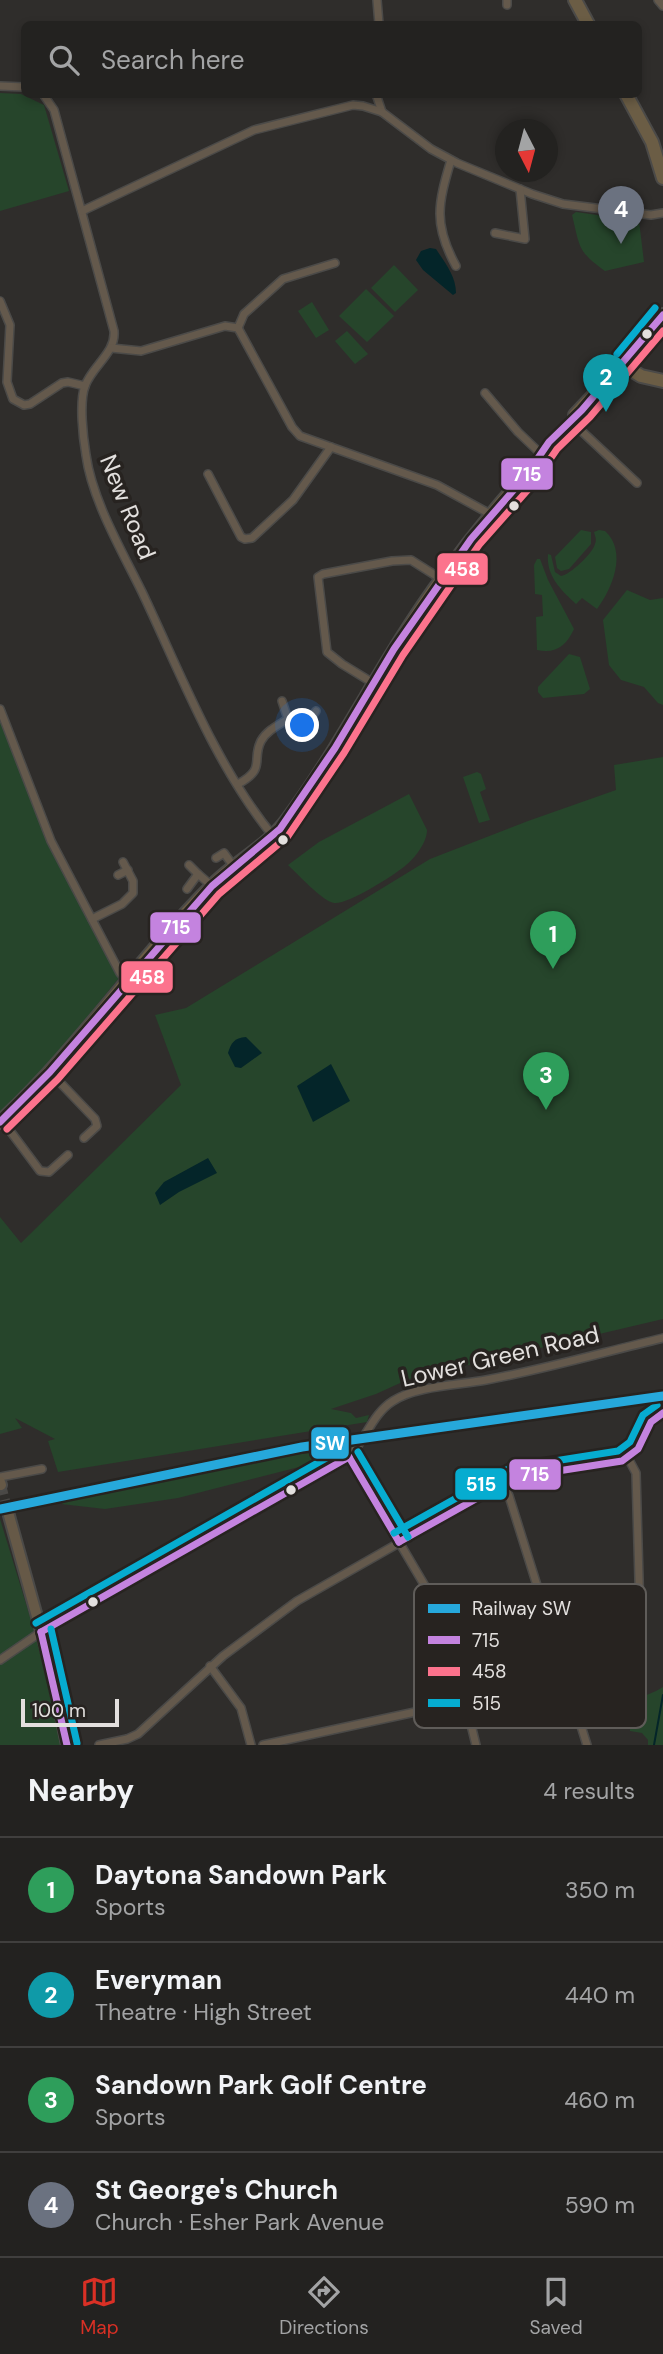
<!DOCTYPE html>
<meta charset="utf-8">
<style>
:root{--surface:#232220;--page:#2f2f2d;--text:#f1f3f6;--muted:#a3a4a5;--line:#403f3e;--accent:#d93025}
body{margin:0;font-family:"DM Sans",sans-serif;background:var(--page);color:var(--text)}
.compass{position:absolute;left:495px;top:119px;width:63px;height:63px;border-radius:50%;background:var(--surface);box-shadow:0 4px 10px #0003;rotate:174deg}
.scale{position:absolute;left:21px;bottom:18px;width:98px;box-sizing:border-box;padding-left:7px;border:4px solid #e3e0de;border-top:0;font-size:19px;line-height:24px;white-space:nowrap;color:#e3e0de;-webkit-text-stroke:5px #272320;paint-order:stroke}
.you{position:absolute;left:303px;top:726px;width:24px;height:24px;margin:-18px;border:5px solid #fff;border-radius:50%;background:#1a73e8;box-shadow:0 0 0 10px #1a73e833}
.badge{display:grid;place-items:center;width:46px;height:46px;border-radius:50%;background:var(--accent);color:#fff;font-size:23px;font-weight:700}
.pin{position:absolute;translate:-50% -58px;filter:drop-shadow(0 2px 4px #0008)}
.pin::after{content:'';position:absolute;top:37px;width:24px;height:21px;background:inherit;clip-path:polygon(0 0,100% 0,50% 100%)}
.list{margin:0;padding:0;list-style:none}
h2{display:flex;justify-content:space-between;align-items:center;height:91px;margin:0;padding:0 28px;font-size:30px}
h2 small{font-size:23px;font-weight:400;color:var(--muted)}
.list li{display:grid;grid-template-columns:46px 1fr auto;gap:21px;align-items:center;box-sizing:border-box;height:105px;padding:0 28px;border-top:2px solid var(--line)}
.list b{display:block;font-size:26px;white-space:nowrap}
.list p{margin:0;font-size:23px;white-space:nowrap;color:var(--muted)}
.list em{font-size:23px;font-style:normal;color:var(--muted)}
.icon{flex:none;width:38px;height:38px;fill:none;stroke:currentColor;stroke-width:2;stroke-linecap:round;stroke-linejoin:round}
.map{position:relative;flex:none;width:663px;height:1745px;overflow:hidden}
.search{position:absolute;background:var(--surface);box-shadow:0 4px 10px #0003;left:21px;right:21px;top:21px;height:77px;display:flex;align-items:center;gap:18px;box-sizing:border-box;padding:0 24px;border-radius:10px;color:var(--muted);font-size:26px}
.sheet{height:511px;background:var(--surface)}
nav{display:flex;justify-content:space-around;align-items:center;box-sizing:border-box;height:98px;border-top:2px solid var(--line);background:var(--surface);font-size:19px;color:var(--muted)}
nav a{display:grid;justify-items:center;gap:4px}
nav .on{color:var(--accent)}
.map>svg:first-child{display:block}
.green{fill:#26452b}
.water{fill:#042529}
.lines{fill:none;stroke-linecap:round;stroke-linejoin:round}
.stream{stroke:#042529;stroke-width:2}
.secondary-tunnel{stroke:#4a4846;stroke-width:10;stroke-dasharray:10 5;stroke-linecap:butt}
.minor-casing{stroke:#4b4a48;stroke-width:10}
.secondary-casing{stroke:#4b4a48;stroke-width:14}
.primary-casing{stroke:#4b4a48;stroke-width:16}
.minor{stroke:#64594c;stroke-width:7}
.secondary{stroke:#665947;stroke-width:10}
.primary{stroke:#6b5d45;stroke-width:12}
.bus-1-casing{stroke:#272320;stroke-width:12}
.bus-2-casing{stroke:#272320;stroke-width:12}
.bus-3-casing{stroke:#272320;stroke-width:12}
.bus-1{stroke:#c483df;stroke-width:7}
.bus-2{stroke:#fc738d;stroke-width:7}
.bus-3{stroke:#06acd0;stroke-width:7}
.rail-1-casing{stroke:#272320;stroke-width:14}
.rail-1{stroke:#26a8db;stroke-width:9}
.bus-dot{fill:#e3e0de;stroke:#272320;stroke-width:2.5}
.labels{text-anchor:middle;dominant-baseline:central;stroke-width:7;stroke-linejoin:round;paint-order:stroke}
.street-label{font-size:24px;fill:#e3e0de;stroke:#272320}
.key{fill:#272320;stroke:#5f5c59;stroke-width:2}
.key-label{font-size:19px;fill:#e3e0de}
.line-badge{stroke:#272320;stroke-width:2.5}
.badge-label{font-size:19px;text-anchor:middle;font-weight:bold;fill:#fff}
</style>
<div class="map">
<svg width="663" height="1745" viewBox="0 0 663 1745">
<rect width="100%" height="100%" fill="#2f2d2b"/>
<g class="green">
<polygon points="0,93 21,94 44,105 69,191 0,211"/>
<path d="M576,212l63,9 5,41 -39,9c-28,-20 -25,-24 -33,-56z"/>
<polygon points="394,265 418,290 395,312 371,288"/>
<polygon points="366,289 394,316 367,342 339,316"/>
<polygon points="312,302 329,330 316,338 298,311"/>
<polygon points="347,331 368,354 355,364 335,341"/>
<polygon points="581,530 591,532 591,544 569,569 561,571 557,568 555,557"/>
<path d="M599,530l6,1c23,21 7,58 -8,78l-15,-11 -6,6c-15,-14 -30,-28 -28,-50l3,1 4,17 6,4c9,-1 32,-23 34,-32 2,-4 0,-8 -1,-12z"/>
<path d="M537,559h3l8,21 26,49c-8,17 -18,25 -37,21l-1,-33 7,-1 -1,-21 -7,-1 -1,-29z"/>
<polygon points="627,590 650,600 663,598 663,705 658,703 644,687 621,680 609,665 603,620"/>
<polygon points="569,654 580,657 590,689 584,694 543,698 538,692 538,687"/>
<polygon points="0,717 49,844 119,978 50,1062 0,1112"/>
<polygon points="663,757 663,1319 409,1379 376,1394 331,1409 351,1413 356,1418 369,1415 367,1422 58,1472 48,1441 55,1439 15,1418 22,1428 0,1434 0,1217 21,1243 181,1085 155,1015 186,1008 430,859 528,821 616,790 614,765"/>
<polygon points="477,772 481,774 486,789 480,792 490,820 479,823 463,777"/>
<path d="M409,794l18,36c0,13 -13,29 -22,36 -12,10 -58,39 -71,37 -12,-2 -36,-29 -46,-38l31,-23z"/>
<polygon points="348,1445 342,1459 307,1465 178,1498 105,1509 61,1504 91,1493"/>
<polygon points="0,1519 35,1633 65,1745 0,1745"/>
<path d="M663,1687v58h-15v-5l-6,-7 -12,-2v-6l16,-9 -1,-6 -6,1 -4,-10c9,-6 19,-8 28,-14z"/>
</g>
<g class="water">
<path d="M430,248l6,1c9,14 20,27 20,44l-3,2 -30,-25 -7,-10 5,-9z"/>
<path d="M246,1037l16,16 -21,15 -6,-1 -7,-14c3,-10 6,-15 18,-16z"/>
<polygon points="331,1064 350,1101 313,1122 297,1086"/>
<polygon points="208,1158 217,1173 179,1192 160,1205 155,1193 164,1182"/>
</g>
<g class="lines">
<polyline class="stream" points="654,1745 663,1695"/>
<polyline class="secondary-tunnel" points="1,1485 8,1512"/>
<g class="minor-casing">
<g id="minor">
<polyline points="377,0 379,24"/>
<polyline points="658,0 663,6"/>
<polyline points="507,5 507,0"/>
<polyline points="0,86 24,87"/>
<path d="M43,94l11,16 60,221c2,22 -22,35 -29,55 -6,16 -2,51 1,69 6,45 36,96 56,137 39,82 73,173 131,244"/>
<polyline points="376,94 382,112 431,149 457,163 532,194 563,204 651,215 663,213"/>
<path d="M451,160c-13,44 -18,64 5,106"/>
<polyline points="82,211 254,130 353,105 363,106 382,112"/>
<polyline points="495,233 525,239 520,189"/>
<polyline points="0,301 10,325 7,382 13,399 24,405 30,404 62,383 68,382 85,386"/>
<polyline points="238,328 244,314 283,279 335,263"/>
<polyline points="111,348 141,351 225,326 238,328 292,427 300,436 437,485 490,514"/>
<polyline points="485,393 518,432 540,453"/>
<polyline points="574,424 637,483"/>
<polyline points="208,474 241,537 245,539 252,538 293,500 331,447"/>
<polyline points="373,683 342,664 327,652 318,577 323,574 392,561 411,560 441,579"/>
<polyline points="282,701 288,719 296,728 304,727 316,711"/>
<polyline points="0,709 51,841 120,973 127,981"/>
<path d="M238,784c29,-16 13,-23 23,-43 6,-11 18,-16 27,-22"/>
<polyline points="216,858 224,853 234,867"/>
<polyline points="189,865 198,874"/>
<polyline points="118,875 128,870"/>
<polyline points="187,889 198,874 212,886"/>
<polyline points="92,919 122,904 133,893 133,881 123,862"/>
<polyline points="50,1072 95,1119 97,1126 84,1138"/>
<polyline points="2,1120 40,1171 49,1172 68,1155"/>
<polyline points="349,1457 435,1603 456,1664 476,1745"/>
<polyline points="0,1477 42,1469"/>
<polyline points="503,1484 509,1496 587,1745"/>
<path d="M0,1660l41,-28 301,-170c23,-16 27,-46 51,-61 22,-15 66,-16 93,-21 60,-11 118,-28 177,-42"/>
<polyline points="210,1666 241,1708 251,1745"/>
<polyline points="567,1681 627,1665 635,1661 641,1650 636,1473 628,1458"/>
<path d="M99,1745l28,-6 11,-5 85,-78 74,-55 216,-123 101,-16c33,-5 24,-35 49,-49"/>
<polyline points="263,1745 466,1701"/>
</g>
</g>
<g class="secondary-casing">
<g id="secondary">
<polyline points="0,1482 1,1485"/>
<polyline points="8,1512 51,1667 67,1745"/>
</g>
</g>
<g class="primary-casing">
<g id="primary">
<polyline points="575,0 588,24"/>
<polyline points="626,94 652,142 663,178"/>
<polyline points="625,361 626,367 641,376 663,381"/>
<polyline points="575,415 611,377 663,315"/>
<path d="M0,1122c78,-72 137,-161 212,-236 23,-24 55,-39 75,-66 58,-78 99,-166 157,-244 23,-32 47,-62 73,-91 23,-24 49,-45 65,-75"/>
</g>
</g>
<use href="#minor" class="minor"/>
<use href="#secondary" class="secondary"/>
<use href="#primary" class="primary"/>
<g class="bus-1-casing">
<g id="bus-1">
<polyline points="0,1122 50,1072 212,886 280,829 335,748 394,649 471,539 525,477 549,442 582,410 663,315"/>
<polyline points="349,1457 399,1542"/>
<polyline points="399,1542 513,1478 622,1461 638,1449 651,1422 663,1413"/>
<polyline points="41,1632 349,1457"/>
<polyline points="41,1632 67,1745"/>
</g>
</g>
<g class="bus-2-casing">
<polyline id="bus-2" points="7,1129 58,1079 219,894 288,836 344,753 403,655 479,545 533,484 557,449 590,417 663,331"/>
</g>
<g class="bus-3-casing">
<g id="bus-3">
<polyline points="617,354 655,308"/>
<polyline points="358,1452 408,1537"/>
<polyline points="394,1533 510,1468 618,1451 630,1442 643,1415 657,1405"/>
<polyline points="36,1623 344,1448"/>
<polyline points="51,1629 77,1743"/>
</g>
</g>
<use href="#bus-1" class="bus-1"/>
<use href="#bus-2" class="bus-2"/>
<use href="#bus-3" class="bus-3"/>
<g class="rail-1-casing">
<polyline id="rail-1" points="0,1509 302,1447 663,1396"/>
</g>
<use href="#rail-1" class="rail-1"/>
</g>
<g class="bus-dot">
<circle cx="647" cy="334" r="6"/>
<circle cx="514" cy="506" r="6"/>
<circle cx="283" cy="840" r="6"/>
<circle cx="291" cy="1490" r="6"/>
<circle cx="93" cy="1602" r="6"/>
</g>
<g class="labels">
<g class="street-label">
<text transform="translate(128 507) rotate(68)">New Road</text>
<text transform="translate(500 1356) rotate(-13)">Lower Green Road</text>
</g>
</g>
<rect x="414" y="1584" width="232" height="144" rx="10" class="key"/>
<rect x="428" y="1604" width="32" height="9" fill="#26a8db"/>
<rect x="428" y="1636" width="32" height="8" fill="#c483df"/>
<rect x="428" y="1667" width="32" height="9" fill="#fc738d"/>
<rect x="428" y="1699" width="32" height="8" fill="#06acd0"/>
<g class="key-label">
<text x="472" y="1615">Railway SW</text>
<text x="472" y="1647">715</text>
<text x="472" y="1678">458</text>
<text x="472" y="1710">515</text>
</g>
<g class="line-badge">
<rect x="500" y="457" width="54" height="34" rx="7" fill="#c483df"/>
<rect x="436" y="552" width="53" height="34" rx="7" fill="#fc738d"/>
<rect x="149" y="911" width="53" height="33" rx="7" fill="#c483df"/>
<rect x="120" y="960" width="54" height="34" rx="7" fill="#fc738d"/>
<rect x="310" y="1426" width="40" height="34" rx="7" fill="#26a8db"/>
<rect x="508" y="1458" width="54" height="33" rx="7" fill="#c483df"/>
<rect x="454" y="1467" width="54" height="34" rx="7" fill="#06acd0"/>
</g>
<g class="badge-label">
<text x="527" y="481">715</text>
<text x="462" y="576">458</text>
<text x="176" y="934">715</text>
<text x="147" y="984">458</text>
<text x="330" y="1450">SW</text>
<text x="535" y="1481">715</text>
<text x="481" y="1491">515</text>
</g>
</svg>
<svg class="compass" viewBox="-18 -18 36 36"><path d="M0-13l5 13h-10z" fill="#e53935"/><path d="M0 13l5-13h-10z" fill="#a3a4a5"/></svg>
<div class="scale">100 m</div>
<div class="you"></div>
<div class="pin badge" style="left:553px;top:969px;background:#2e9e5b">1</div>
<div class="pin badge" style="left:606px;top:412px;background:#0f9aa8">2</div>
<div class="pin badge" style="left:546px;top:1110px;background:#2e9e5b">3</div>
<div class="pin badge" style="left:621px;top:244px;background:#6b7280">4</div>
<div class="search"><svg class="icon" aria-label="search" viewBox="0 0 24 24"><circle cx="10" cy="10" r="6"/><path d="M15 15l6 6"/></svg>Search here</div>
</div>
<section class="sheet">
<h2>Nearby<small>4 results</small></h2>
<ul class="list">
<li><span class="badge" style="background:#2e9e5b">1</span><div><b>Daytona Sandown Park</b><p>Sports</p></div><em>350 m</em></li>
<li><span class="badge" style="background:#0f9aa8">2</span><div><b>Everyman</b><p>Theatre · High Street</p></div><em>440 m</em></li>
<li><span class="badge" style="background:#2e9e5b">3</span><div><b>Sandown Park Golf Centre</b><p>Sports</p></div><em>460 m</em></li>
<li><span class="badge" style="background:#6b7280">4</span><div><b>St George's Church</b><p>Church · Esher Park Avenue</p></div><em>590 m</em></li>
</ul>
</section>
<nav>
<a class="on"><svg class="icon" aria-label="map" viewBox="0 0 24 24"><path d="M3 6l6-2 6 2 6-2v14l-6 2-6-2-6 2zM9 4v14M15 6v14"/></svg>Map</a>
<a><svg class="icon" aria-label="directions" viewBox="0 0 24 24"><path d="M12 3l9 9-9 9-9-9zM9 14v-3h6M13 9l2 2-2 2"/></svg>Directions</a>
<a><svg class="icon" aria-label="saved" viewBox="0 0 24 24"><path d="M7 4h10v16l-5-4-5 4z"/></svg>Saved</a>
</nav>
